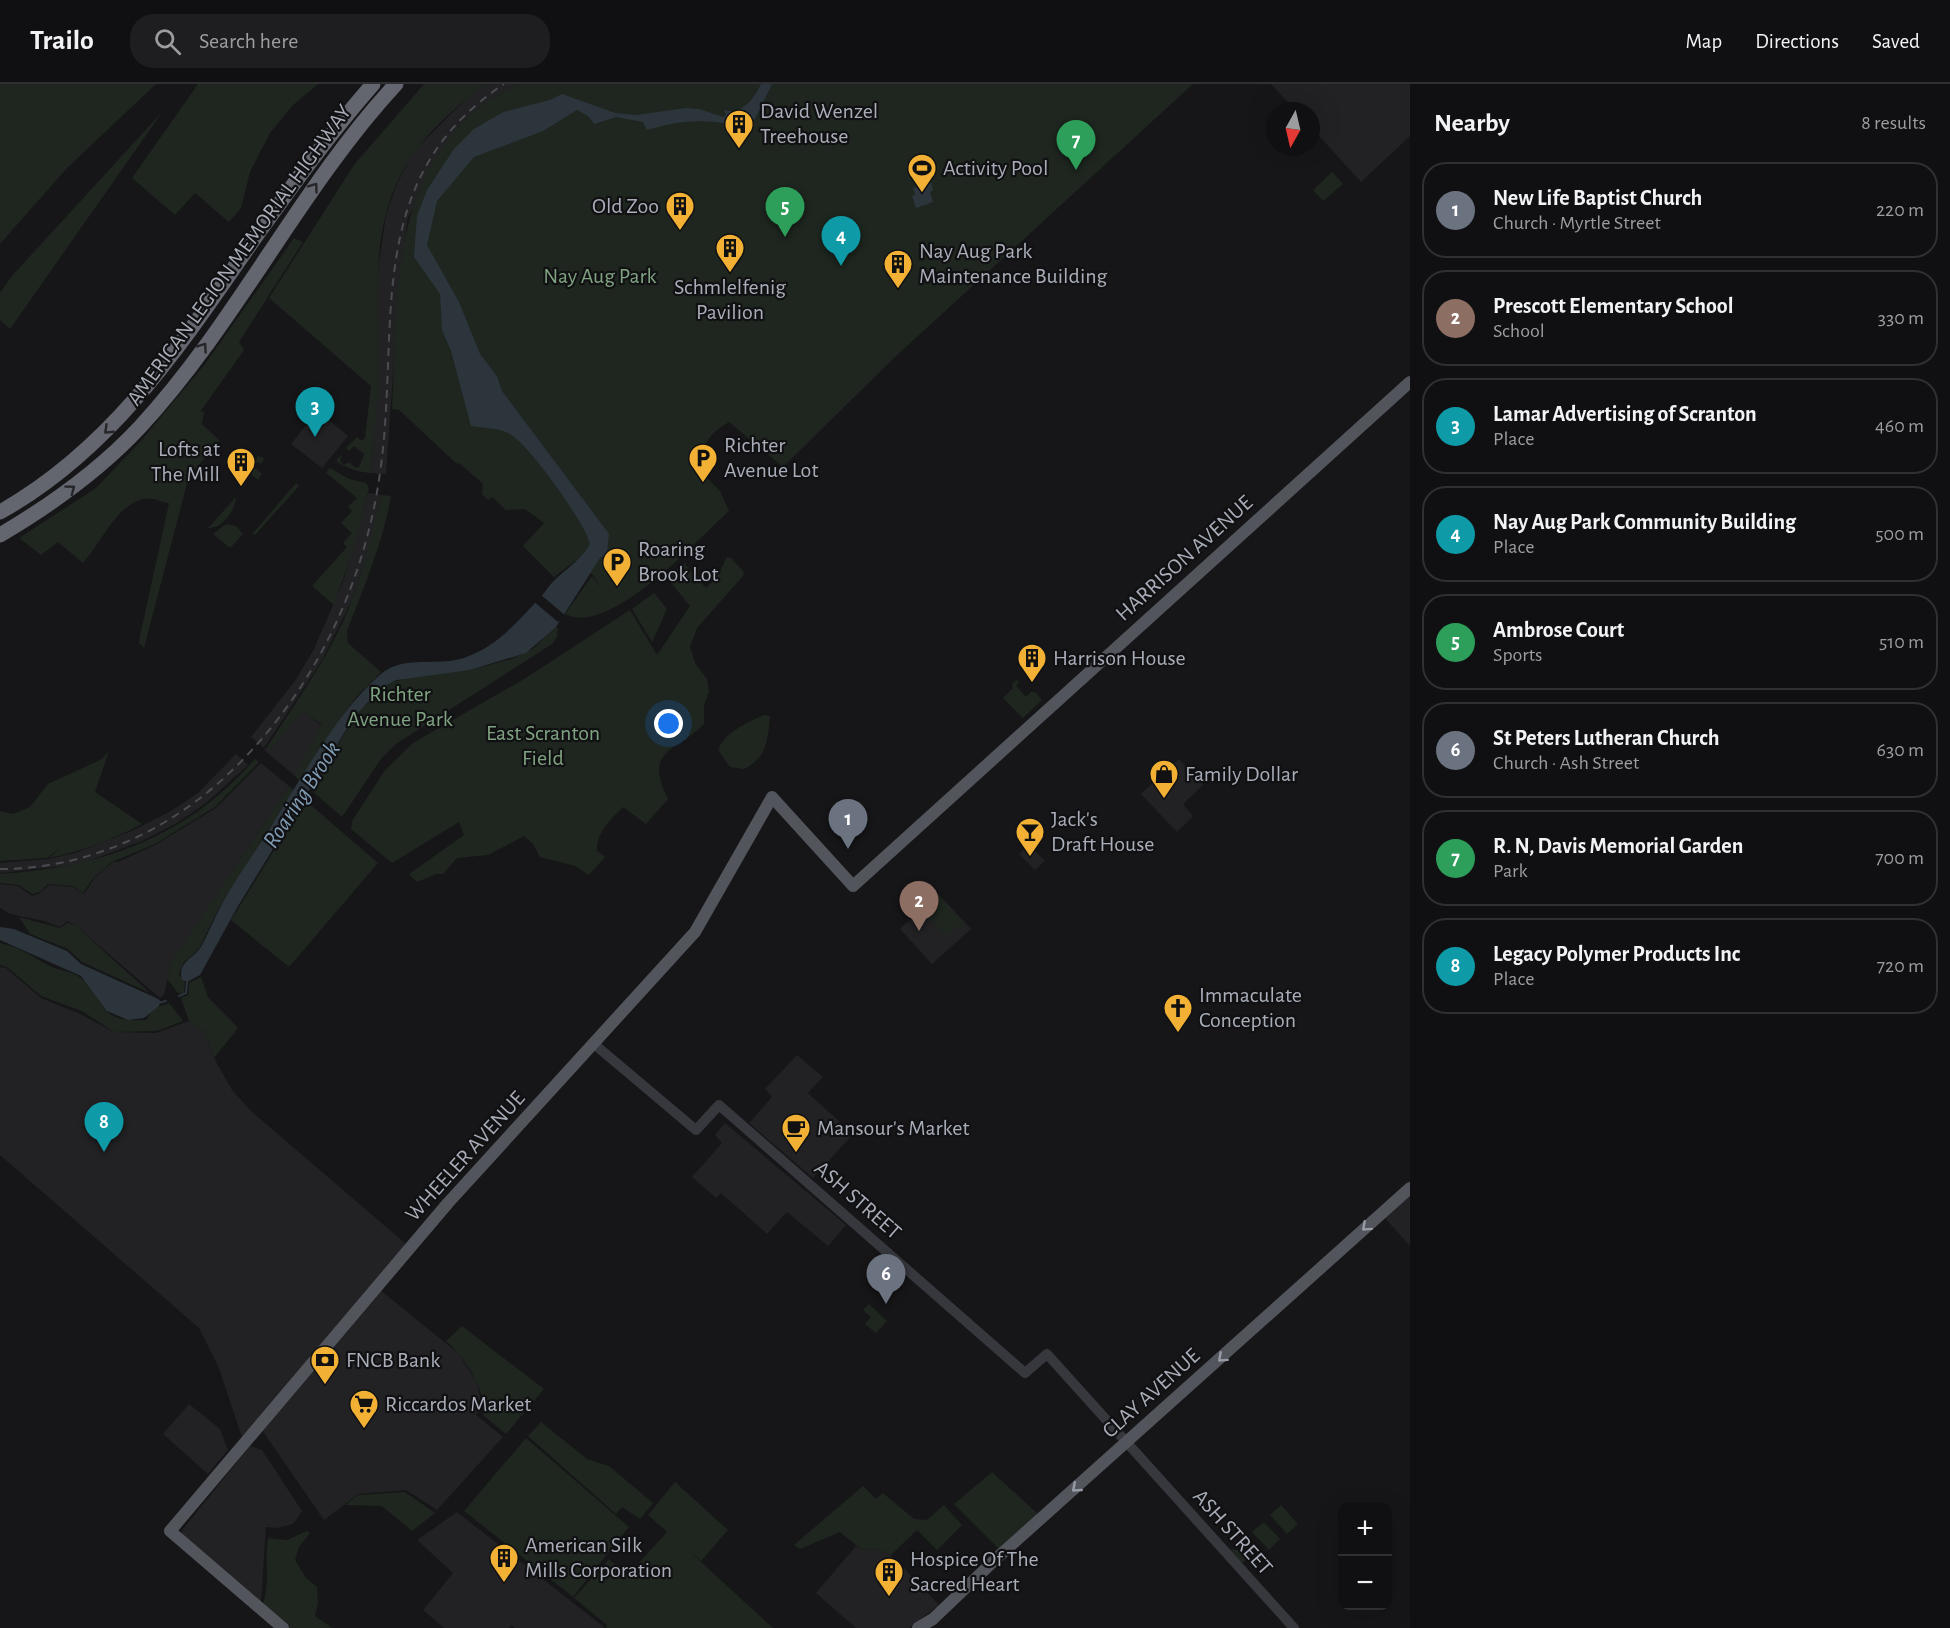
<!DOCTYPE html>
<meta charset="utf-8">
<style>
:root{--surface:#101012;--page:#1e1e20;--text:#f1f3f6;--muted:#9c9d9f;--line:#303032;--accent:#f2b134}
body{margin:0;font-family:"Alegreya Sans",sans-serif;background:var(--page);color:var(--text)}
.controls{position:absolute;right:18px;bottom:18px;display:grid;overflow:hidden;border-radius:12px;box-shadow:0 6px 24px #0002}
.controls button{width:54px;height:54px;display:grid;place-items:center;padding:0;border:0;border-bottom:2px solid var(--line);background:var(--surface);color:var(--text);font:30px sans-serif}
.compass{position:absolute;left:1266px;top:18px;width:54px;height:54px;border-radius:50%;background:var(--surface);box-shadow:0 6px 24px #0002;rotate:188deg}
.you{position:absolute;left:669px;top:640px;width:21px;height:21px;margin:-15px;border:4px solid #fff;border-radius:50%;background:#1a73e8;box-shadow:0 0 0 9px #1a73e833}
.badge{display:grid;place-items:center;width:39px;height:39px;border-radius:50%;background:var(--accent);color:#fff;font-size:20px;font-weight:700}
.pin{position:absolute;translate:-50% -50px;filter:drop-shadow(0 2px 3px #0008)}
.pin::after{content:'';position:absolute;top:32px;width:21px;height:18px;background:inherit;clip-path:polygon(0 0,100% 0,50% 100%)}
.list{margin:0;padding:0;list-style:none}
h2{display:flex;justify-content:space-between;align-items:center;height:78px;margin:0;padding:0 24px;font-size:26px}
h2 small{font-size:20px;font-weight:400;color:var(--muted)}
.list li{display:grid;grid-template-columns:39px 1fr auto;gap:18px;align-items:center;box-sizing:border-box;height:96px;margin:0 12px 12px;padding:0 12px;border:2px solid var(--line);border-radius:24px}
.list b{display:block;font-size:22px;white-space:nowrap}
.list p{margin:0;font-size:20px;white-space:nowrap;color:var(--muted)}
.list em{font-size:20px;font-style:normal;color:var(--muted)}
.icon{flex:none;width:33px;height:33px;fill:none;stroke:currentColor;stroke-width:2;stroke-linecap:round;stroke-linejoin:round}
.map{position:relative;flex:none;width:1410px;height:1544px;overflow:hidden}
header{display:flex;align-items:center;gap:36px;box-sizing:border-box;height:84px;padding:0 30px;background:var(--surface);border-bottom:2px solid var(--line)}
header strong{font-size:28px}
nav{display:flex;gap:33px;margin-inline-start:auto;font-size:21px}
.search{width:420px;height:54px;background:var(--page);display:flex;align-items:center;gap:15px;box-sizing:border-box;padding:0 21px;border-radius:24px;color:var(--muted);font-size:22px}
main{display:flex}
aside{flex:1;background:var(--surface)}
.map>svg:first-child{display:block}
.built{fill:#222225}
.green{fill:#1e261f}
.water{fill:#2c353c}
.pier{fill:#161618}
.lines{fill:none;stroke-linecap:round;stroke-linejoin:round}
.stream{stroke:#2c353c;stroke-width:2}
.minor{stroke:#37383d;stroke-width:10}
.major{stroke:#53555c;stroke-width:12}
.highway{stroke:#63666e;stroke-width:15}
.rail{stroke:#4a4c52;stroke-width:2;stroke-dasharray:8 6;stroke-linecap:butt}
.oneway{stroke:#26262a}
.oneway2{stroke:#979ba6}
.labels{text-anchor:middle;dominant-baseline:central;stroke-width:4.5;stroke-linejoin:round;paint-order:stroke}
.poi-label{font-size:22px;fill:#a8adb8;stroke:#111113;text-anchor:start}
.street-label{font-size:22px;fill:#a8adb8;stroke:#111113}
.park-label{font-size:22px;fill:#7fa381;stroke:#111113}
.water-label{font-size:24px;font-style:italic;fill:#7f9bb3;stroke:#111113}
</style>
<header>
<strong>Trailo</strong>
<div class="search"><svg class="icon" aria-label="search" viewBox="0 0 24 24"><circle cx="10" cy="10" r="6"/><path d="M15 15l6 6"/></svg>Search here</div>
<nav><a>Map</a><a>Directions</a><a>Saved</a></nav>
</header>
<main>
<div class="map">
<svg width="1410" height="1544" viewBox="0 0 1410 1544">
<rect width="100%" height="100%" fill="#161618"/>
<g class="built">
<polygon points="487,0 518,0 479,24 408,133 400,190 386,390 371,389 378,303 376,199 386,131 396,102 413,68 472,9"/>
<polygon points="1271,0 1410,0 1410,52 1361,98 1311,43 1311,27 1296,27"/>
<polygon points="318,327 348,352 322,384 291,360"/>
<polygon points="368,409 381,411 369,465 352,516 322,576 264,664 251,653 295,597 314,565 343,498"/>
<polygon points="302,627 322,642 294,691 264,666 267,663 270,664"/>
<polygon points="236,670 248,681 206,719 177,739 142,757 80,780 0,789 0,779 48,775 75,769 134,746 171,727 198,709"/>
<polygon points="1179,675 1203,701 1183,720 1193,732 1177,748 1141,710"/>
<polygon points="261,679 289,702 171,879 164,911 160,914 76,842 67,837 60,843 44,837 10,830 0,824 0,800 18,802 32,812 40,809 49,801 73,803 84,810 95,793 113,778 118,778 155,761 216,724"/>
<polygon points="1029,761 1045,777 1035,786 1019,770"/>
<polygon points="938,810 971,845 932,880 900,845"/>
<polygon points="0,883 6,884 41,914 78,929 114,948 156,949 189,937 205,948 214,974 232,1006 252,1028 406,1160 242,1353 219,1284 199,1244 0,1071"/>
<polygon points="797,971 823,993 808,1009 853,1050 813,1094 749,1039 772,1013 765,1005"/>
<polygon points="725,1039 846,1141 828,1162 787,1128 767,1150 721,1109 716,1114 692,1093 722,1059 715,1051"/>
<polygon points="1410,1109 1410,1162 1384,1133"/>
<polygon points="380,1206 458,1269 477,1299 482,1321 476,1331 503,1353 437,1426 406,1406 358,1410 324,1436 262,1346"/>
<polygon points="189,1320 220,1345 228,1366 208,1390 163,1350"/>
<polygon points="250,1362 262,1366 302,1427 293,1440 278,1444 266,1443 261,1518 181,1452 183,1445"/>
<polygon points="457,1428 604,1543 604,1544 515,1544 511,1541 509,1544 444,1544 423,1526 453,1489 417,1456"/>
<polygon points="856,1462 862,1466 877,1465 891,1471 939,1521 909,1544 856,1544 816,1509"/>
</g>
<g class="green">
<polygon points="0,0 156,0 66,85 0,160"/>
<polygon points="198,0 318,0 292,22 270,49 250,88 241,124 229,138 195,109 175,131 132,94"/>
<path d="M424,0h63c-16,10 -29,22 -42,34 -85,78 -65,166 -67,269 -1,29 -5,58 -7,86 -13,-1 -22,-4 -34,-11v-3l5,-4 -2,6 4,4 5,-3 7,6 3,-1 5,-13 -10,-8 -5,5 -3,-3 11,-11 5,4 3,-3 6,-52 -102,-88 85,-133z"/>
<path d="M518,0h675l-299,274 -111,109 -54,-45c-17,10 -27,21 -28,41l-6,3 25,25 9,20c-32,29 -120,127 -164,103l27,-38 10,13 -10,-15 -17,-13 -21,16 -31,-31 21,-23 -19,-14 -19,1 -14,-13 -4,3 -6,-6 1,-10 -24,-21 -2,1 -58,-54 -7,-1c6,-106 -4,-227 87,-301 11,-10 26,-16 39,-24z"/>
<polygon points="163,27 10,245 0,236 0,209 11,193"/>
<polygon points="1332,88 1343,100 1323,117 1313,106"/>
<path d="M294,154l9,4 -64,100 5,8 -44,62 4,-1 -2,13 18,17 -31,35 -45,172 -5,-5 1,-7 29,-133c-11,-1 -12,-6 -25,-4 -26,4 -44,45 -61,64l-25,-21 -17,13 -22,-17 77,-50 44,-46 65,-78z"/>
<polygon points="239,372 246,377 257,376 257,372 265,374 261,380 257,378 253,382 262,390 258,396 235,377"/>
<polygon points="330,384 349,395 366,399 369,404 352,469 334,521 312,502 347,463 343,459 352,449 341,439 352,427 348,423 357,414 326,389"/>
<polygon points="296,399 299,402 255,451 248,447 253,449"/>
<path d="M381,411l10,1c-8,47 -27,90 -44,135l1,12 33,29 -24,24 -58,84 -5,-5 28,-50 -20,-14 -32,38 -3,-2c27,-42 55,-81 76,-125 18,-40 28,-84 38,-127z"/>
<path d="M236,413c-1,13 -13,32 -28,31z"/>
<polygon points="226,440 236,442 243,450 230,464 213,450"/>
<path d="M727,473l4,1 13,14 -1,4 -46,52 -7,19 5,16 12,16 2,13 -5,13v19c-28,29 -61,24 -36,75l-22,25 -23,-17c-12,12 -27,26 -26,44l8,6 -16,18 -14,-9 -35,-9 -7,-13 -9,-8 -36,19 -31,3 -14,16h-7l-19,8 -8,-8 55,-39 -5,-13 -67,41 -41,-34 1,-8 33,-51 28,-27 111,-64 106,-69 27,45 33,-49 -23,-28 17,-15 22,25 11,-11z"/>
<polygon points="654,509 667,525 652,558 632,525"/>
<polygon points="554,543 558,544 557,553 552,560 396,660 381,675 342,733 310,705 358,628 387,600 418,591 470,586 511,575 534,564"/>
<polygon points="1017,596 1019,598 1016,602 1026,613 1031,608 1035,608 1042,616 1023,634 1003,614 1013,604 1012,600"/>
<path d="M764,631l6,1c-2,23 -3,42 -26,53l-14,-2 -12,-17c7,-18 30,-28 46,-35z"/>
<path d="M109,667l-14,41 47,32c-30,16 -60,27 -93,34l11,-10 -13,10 -47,3v-50l13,3 17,-7 18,-23 54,-25z"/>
<path d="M255,675l4,3 -44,45 -60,37 -43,18 -18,15 -11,16 -10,-7 -25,-2 -8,8 -8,2 -13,-9 -19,-2v-9c102,-7 186,-36 255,-115z"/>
<polygon points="289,702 294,706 219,824 199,865 184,878 179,890 185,899 184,909 178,909 167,895 171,878"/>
<polygon points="305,716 378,779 289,883 231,836"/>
<polygon points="938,810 964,838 947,852 921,825"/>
<polygon points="19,833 60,844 67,839 76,842 150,909 82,878 68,865 30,850"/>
<path d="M0,859c19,4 30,12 46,21 10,6 26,7 35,14 29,23 14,45 65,42l8,-12 15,-5 14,18 -26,10 -43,1 -32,-21 -41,-15 -34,-29 -7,-2z"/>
<polygon points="201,893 208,913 238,944 214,974 205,948 189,937 181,914 188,911 189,899"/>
<polygon points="869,1220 887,1237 876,1249 865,1240 871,1233 863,1226"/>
<path d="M462,1242l82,63 -38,45 -23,-19 3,-7c-8,-27 -19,-48 -40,-67z"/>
<polygon points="541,1338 587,1375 609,1382 653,1419 640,1435 622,1423 616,1430 528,1352"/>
<polygon points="526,1354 629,1443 573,1513 464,1427"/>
<polygon points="992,1388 1038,1430 999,1465 954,1420"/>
<polygon points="675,1398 728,1446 701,1477 689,1467 773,1544 606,1544 607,1541 574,1514 609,1475 623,1488 636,1482 667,1448 648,1431"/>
<polygon points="863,1402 876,1415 883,1409 914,1435 927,1436 944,1421 962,1441 937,1466 917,1446 891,1471 877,1465 862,1466 840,1448 800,1465 794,1461"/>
<polygon points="405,1408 435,1429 412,1447 382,1422 345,1421 358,1411"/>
<polygon points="1281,1421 1298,1440 1287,1450 1270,1431"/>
<polygon points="1264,1438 1280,1455 1269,1466 1252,1448"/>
<path d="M307,1447l3,2 -11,14 -4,13 11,18 11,9 1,16 -3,13 17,12h-42l-27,-25c8,-20 1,-44 5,-65l19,2z"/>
<polygon points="1246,1457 1255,1468 1242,1479 1228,1465 1240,1466"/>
</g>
<g class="water">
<path d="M761,0h11l-17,35 -13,7c-37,-7 -58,-7 -95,4l-4,-8 -27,-5 -22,7 -6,-8 -11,-6 -34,21 -69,26 -37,44 -10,44 32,57 21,52 17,22 5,15 107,143 -2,20 -7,4 -44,69 -30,26 -56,17 -73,10 -15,7 -28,30 -116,189 -38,69 -13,7 -5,-2c-5,-18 11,-21 19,-33 5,-9 9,-19 14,-29 14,-30 34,-57 52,-85 30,-48 72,-124 114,-159 21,-18 51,-9 75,-14 39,-9 63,-40 89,-68 12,-19 34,-28 45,-48 -4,-20 -64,-104 -82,-111 -11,-5 -25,-5 -37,-7l-20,-75 -9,-21 -2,-36 -26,-37 3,-41 10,-26 27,-41 20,-20 29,-17 47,-12 12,-6 53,19 21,2 50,-7 13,1 24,8 3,-2 -2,-5c18,5 30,-11 37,-26z"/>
<polygon points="931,98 933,106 930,108 933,118 916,124 912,112 915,111 913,104"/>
<polygon points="0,843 14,845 67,867 81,880 154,913 160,916 159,922 144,934 128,936 107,927 81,892 0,856"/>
</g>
<polygon class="pier" points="540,510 566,532 558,538 533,517"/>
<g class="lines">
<g class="stream">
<polyline points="179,912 186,909 187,898"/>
<polyline points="158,919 166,917"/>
</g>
<polyline class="minor" points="594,960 696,1046 719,1021 1025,1289 1047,1270 1294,1544"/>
<g class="major">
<polyline points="283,1544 170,1447 448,1119 695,848 772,713 853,802 1410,298"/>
<polyline points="918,1544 933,1535 999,1472 1410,1104"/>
</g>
<g class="highway">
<path d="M0,428c113,-63 182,-169 254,-273 38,-53 76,-106 119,-155"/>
<path d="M0,451c51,-30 99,-64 140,-108 97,-105 159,-238 256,-343"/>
</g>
<path class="rail" d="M0,785c83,0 163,-35 224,-91 86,-79 140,-190 156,-305 21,-146 -20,-293 124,-389"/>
</g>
<defs><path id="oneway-chevron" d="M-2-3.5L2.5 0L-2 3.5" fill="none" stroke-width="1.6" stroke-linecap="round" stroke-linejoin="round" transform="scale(1.5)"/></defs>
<g class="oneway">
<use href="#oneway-chevron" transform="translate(314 103) rotate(-54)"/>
<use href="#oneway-chevron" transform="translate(203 263) rotate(-55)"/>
<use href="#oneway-chevron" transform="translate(108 346) rotate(136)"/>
<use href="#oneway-chevron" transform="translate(71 405) rotate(-37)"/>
</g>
<g class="oneway2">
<use href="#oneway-chevron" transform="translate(1366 1143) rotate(138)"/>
<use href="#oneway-chevron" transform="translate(1222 1274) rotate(138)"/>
<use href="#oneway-chevron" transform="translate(1076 1404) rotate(139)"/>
</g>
<defs>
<g id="building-pin" transform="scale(1.5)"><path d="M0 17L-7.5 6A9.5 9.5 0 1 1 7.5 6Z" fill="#f2b134" stroke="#111113"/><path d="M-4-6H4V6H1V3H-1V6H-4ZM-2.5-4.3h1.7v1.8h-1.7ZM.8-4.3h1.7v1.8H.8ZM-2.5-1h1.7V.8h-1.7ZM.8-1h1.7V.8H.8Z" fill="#111"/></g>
<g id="stadium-pin" transform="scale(1.5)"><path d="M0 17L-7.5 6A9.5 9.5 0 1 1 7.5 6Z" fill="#f2b134" stroke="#111113"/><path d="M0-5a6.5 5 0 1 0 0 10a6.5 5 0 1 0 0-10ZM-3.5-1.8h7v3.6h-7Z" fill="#111"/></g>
<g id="parking-pin" transform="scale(1.5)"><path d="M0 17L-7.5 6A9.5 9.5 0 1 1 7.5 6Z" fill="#f2b134" stroke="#111113"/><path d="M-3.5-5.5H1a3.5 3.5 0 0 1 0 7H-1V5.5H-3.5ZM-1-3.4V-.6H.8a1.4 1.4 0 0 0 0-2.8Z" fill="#111"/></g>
<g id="shop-pin" transform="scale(1.5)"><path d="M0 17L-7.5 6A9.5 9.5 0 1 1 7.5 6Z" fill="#f2b134" stroke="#111113"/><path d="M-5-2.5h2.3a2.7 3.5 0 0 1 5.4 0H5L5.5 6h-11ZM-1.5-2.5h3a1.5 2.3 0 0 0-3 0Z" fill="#111"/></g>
<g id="bar-pin" transform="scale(1.5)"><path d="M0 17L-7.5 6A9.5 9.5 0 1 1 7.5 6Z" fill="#f2b134" stroke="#111113"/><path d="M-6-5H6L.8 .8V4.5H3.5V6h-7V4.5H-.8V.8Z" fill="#111"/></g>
<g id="church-pin" transform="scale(1.5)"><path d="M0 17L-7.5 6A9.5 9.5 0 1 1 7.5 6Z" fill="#f2b134" stroke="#111113"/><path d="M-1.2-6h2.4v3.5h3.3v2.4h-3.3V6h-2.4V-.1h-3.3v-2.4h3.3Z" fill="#111"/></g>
<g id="cafe-pin" transform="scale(1.5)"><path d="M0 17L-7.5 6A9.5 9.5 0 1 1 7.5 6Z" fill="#f2b134" stroke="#111113"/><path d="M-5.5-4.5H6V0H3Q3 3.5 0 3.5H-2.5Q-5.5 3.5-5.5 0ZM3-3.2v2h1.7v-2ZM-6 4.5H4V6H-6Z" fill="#111"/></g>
<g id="bank-pin" transform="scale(1.5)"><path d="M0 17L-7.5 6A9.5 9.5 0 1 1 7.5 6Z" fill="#f2b134" stroke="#111113"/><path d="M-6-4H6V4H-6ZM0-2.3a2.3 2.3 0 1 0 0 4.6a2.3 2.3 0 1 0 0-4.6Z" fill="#111"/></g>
<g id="supermarket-pin" transform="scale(1.5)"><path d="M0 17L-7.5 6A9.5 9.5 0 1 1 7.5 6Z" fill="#f2b134" stroke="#111113"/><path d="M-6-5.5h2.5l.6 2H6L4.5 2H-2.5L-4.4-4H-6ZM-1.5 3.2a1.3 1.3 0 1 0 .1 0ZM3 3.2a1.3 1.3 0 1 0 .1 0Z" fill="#111"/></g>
</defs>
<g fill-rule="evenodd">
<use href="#building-pin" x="739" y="40"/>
<use href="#stadium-pin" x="922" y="84"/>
<use href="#building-pin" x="680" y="122"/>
<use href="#building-pin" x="730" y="164"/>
<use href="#building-pin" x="898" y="180"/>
<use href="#parking-pin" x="703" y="374"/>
<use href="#building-pin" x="241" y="378"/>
<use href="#parking-pin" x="617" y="478"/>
<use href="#building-pin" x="1032" y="574"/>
<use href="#shop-pin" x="1164" y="690"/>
<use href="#bar-pin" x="1030" y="748"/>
<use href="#church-pin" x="1178" y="924"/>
<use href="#cafe-pin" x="796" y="1044"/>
<use href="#bank-pin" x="325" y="1276"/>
<use href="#supermarket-pin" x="364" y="1320"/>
<use href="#building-pin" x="504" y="1474"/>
<use href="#building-pin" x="889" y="1488"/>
</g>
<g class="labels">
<g class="poi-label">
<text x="760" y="27">David Wenzel<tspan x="760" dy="25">Treehouse</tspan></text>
<text x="943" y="84">Activity Pool</text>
<text x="659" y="122" text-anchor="end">Old Zoo</text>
<text x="919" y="167">Nay Aug Park<tspan x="919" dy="25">Maintenance Building</tspan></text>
<text x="730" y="203" text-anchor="middle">Schmlelfenig<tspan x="730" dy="25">Pavilion</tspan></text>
<text x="724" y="361">Richter<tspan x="724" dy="25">Avenue Lot</tspan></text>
<text x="220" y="365" text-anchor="end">Lofts at<tspan x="220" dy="25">The Mill</tspan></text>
<text x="638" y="465">Roaring<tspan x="638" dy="25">Brook Lot</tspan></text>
<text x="1053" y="574">Harrison House</text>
<text x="1185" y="690">Family Dollar</text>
<text x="1051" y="735">Jack's<tspan x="1051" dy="25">Draft House</tspan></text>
<text x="1199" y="911">Immaculate<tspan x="1199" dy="25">Conception</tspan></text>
<text x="817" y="1044">Mansour's Market</text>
<text x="346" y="1276">FNCB Bank</text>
<text x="385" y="1320">Riccardos Market</text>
<text x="525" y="1461">American Silk<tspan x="525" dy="25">Mills Corporation</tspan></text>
<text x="910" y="1475">Hospice Of The<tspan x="910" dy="25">Sacred Heart</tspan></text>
</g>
<g class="street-label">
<text transform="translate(239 171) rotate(-54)">AMERICAN LEGION MEMORIAL HIGHWAY</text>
<text transform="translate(1184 474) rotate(-42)">HARRISON AVENUE</text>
<text transform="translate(465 1072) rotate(-48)">WHEELER AVENUE</text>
<text transform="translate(858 1116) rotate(41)">ASH STREET</text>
<text transform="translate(1151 1309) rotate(-42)">CLAY AVENUE</text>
<text transform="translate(1233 1448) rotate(48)">ASH STREET</text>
</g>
<g class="park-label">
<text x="600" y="192">Nay Aug Park</text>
<text x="400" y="610">Richter<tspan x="400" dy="25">Avenue Park</tspan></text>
<text x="543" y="649">East Scranton<tspan x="543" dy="25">Field</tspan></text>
</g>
<g class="water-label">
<text transform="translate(302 711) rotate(-57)">Roaring Brook</text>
</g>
</g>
</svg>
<div class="controls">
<button>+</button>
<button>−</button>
</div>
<svg class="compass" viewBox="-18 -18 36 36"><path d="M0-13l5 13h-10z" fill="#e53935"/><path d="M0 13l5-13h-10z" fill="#9c9d9f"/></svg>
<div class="you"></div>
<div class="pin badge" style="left:848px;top:765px;background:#6b7280">1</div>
<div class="pin badge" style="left:919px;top:847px;background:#8d6e63">2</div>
<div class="pin badge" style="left:315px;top:353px;background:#0f9aa8">3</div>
<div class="pin badge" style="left:841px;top:182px;background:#0f9aa8">4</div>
<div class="pin badge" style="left:785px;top:153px;background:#2e9e5b">5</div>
<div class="pin badge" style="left:886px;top:1220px;background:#6b7280">6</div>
<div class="pin badge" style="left:1076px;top:86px;background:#2e9e5b">7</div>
<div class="pin badge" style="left:104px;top:1068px;background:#0f9aa8">8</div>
</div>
<aside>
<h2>Nearby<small>8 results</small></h2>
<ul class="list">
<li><span class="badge" style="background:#6b7280">1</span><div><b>New Life Baptist Church</b><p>Church · Myrtle Street</p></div><em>220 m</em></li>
<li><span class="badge" style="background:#8d6e63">2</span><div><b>Prescott Elementary School</b><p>School</p></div><em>330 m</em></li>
<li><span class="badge" style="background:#0f9aa8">3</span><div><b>Lamar Advertising of Scranton</b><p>Place</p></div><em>460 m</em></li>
<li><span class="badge" style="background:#0f9aa8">4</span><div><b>Nay Aug Park Community Building</b><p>Place</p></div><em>500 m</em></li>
<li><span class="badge" style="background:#2e9e5b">5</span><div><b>Ambrose Court</b><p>Sports</p></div><em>510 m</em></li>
<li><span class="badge" style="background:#6b7280">6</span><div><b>St Peters Lutheran Church</b><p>Church · Ash Street</p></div><em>630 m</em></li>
<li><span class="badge" style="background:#2e9e5b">7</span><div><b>R. N, Davis Memorial Garden</b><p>Park</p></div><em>700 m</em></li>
<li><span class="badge" style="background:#0f9aa8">8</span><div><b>Legacy Polymer Products Inc</b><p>Place</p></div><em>720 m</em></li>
</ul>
</aside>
</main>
